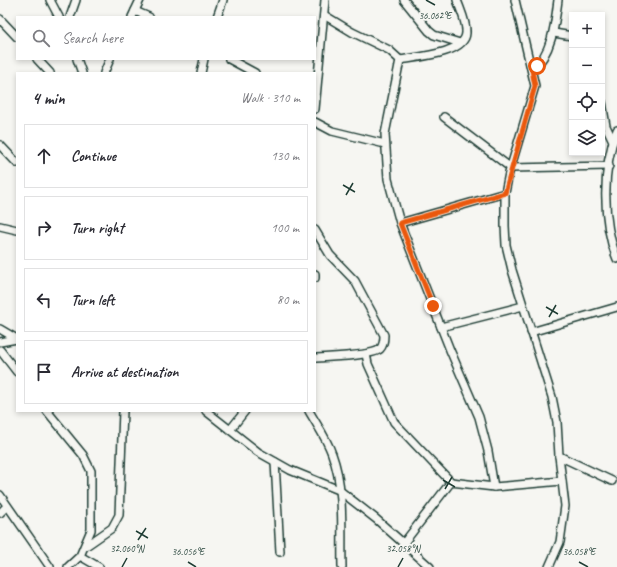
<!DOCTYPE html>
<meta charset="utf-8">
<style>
:root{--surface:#fff;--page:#f2f2f3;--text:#2b2b33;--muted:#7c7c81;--line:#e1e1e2}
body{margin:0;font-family:Caveat,sans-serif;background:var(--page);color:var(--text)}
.controls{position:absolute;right:12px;top:12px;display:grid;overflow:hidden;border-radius:0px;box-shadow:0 2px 6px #0003}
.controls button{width:36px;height:36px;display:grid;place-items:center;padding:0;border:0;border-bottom:1px solid var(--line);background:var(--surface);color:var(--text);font:20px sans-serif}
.stop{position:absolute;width:12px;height:12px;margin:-9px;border:3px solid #ea580c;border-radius:50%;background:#fff}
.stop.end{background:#ea580c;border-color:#fff;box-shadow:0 1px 4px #0008}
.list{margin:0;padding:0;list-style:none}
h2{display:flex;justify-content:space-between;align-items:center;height:52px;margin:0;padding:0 16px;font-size:17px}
h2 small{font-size:13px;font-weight:400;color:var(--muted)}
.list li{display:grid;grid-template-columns:26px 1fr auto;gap:12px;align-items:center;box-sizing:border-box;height:64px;margin:0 8px 8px;padding:0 8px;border:1px solid var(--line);border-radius:0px}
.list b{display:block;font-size:15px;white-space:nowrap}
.list em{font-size:13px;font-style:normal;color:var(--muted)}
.icon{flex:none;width:22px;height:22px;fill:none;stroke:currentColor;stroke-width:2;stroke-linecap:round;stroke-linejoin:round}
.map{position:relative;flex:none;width:617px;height:567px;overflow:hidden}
.search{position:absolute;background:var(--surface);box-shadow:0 2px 6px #0003;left:16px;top:16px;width:300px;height:44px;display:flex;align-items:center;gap:10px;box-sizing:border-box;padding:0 14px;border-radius:0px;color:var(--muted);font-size:15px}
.panel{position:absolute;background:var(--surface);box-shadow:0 2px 6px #0003;left:16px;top:72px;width:300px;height:340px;border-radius:0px}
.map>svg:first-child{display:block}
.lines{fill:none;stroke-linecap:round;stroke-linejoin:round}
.minor-casing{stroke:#1f3d34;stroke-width:10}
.minor{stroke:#f6f6f2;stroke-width:7}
.route{stroke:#ea580c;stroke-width:5}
.ticks{fill:none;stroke:#1f3d34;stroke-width:1.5}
.ticks-label{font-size:10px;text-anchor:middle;fill:#1f3d34;stroke:#f6f6f2;stroke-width:4;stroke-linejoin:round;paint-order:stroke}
</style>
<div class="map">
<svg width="617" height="567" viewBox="0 0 617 567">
<rect width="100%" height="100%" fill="#f6f6f2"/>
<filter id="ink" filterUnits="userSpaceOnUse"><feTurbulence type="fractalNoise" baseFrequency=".025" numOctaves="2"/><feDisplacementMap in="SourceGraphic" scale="8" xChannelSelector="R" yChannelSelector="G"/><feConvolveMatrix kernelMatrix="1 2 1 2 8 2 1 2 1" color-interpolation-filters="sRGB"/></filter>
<g filter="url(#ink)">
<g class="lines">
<g class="minor-casing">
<g id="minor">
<polyline points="50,0 59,17"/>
<polyline points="404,0 429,31 434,35 460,43"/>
<polyline points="515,0 535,86 509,173 505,193 505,226 506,245 512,270 552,397 557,422 559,456 565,506 560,542 549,567"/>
<polyline points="135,11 149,17"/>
<polyline points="324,15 352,32 389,50 400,60 385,134 388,179 400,223 450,350 479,417 488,451 494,487 451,482 403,544"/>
<polyline points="70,17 76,0"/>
<polyline points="132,17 140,0"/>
<polyline points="217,17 223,0"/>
<polyline points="0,19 17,37"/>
<polyline points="554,33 572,36"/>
<polyline points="37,59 50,73"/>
<polyline points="77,59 82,73"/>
<polyline points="229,59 255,73"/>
<path d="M400,60c16,-3 65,-6 66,-27 1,-10 -6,-24 -9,-33"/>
<path d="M532,71c20,-18 23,-46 26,-71"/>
<polyline points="104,73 110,59"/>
<polyline points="201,73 204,59"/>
<polyline points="602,102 606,126 613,141"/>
<polyline points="315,109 325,0"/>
<polyline points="444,117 511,168 609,166"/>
<polyline points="315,122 332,131 385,144"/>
<path d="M617,130c-15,38 -15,91 0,129"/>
<polyline points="0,145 17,163"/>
<polyline points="400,223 505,193"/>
<polyline points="0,226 17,230"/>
<path d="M315,230l15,25 25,26 29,54c0,4 -1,11 -4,14 -7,7 -53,8 -65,9"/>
<polyline points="315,274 315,278"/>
<polyline points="441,327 523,306"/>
<polyline points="0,329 17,339"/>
<polyline points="531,332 617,307"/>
<polyline points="0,342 17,339"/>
<polyline points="0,350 17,372"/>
<polyline points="366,354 368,364 394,422 451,482"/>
<polyline points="47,411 83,455 91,471 91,530 80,556"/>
<polyline points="206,411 258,452 290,470 339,490 376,519 430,567"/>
<path d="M309,411c8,14 18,28 23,43 13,35 9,77 10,113"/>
<polyline points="230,430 245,411"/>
<polyline points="559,456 612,481"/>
<polyline points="275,462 280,552"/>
<polyline points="494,487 562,481"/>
<polyline points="0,495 50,567"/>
<polyline points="0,513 7,506"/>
<polyline points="86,546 112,528 119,515 123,411"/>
<polyline points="68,567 80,556 99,567"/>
</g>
</g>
<use href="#minor" class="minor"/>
</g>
</g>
<g class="lines" filter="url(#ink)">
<polyline class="route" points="433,306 400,223 505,193 535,86 532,70 537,66"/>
</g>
<path class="ticks" d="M426,0l9,5M343,185l12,7M346,195l7,-12M546,307l12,7M549,317l7,-12M443,480l12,7M445,489l7,-12M136,531l12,7M138,540l8,-12M188,562l8,5M579,562l9,5M122,567l5,-9M398,567l5,-9"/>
<g class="ticks-label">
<text x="435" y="19">36.062°E</text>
<text x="127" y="552">32.060°N</text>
<text x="403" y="552">32.058°N</text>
<text x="188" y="555">36.056°E</text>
<text x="579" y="555">36.058°E</text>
</g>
</svg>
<div class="controls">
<button>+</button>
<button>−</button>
<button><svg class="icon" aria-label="locate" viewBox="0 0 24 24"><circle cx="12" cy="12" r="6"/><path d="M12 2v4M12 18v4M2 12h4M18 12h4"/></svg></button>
<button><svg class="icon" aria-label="layers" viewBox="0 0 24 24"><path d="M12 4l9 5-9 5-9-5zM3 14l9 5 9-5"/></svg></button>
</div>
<div class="stop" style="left:537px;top:66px"></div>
<div class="stop end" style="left:433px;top:306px"></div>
<div class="search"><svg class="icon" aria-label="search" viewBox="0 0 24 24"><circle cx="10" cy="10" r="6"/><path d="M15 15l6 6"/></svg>Search here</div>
<section class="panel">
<h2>4 min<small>Walk · 310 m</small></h2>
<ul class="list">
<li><svg class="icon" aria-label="ahead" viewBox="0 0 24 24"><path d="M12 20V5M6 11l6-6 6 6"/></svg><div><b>Continue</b></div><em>130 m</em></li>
<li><svg class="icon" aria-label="right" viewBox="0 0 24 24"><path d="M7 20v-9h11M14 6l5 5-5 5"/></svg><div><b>Turn right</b></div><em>100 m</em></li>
<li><svg class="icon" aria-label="left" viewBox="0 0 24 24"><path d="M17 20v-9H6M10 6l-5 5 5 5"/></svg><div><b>Turn left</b></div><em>80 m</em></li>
<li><svg class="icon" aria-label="arrive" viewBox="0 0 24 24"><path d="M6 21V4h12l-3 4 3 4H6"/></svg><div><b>Arrive at destination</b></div></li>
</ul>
</section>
</div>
